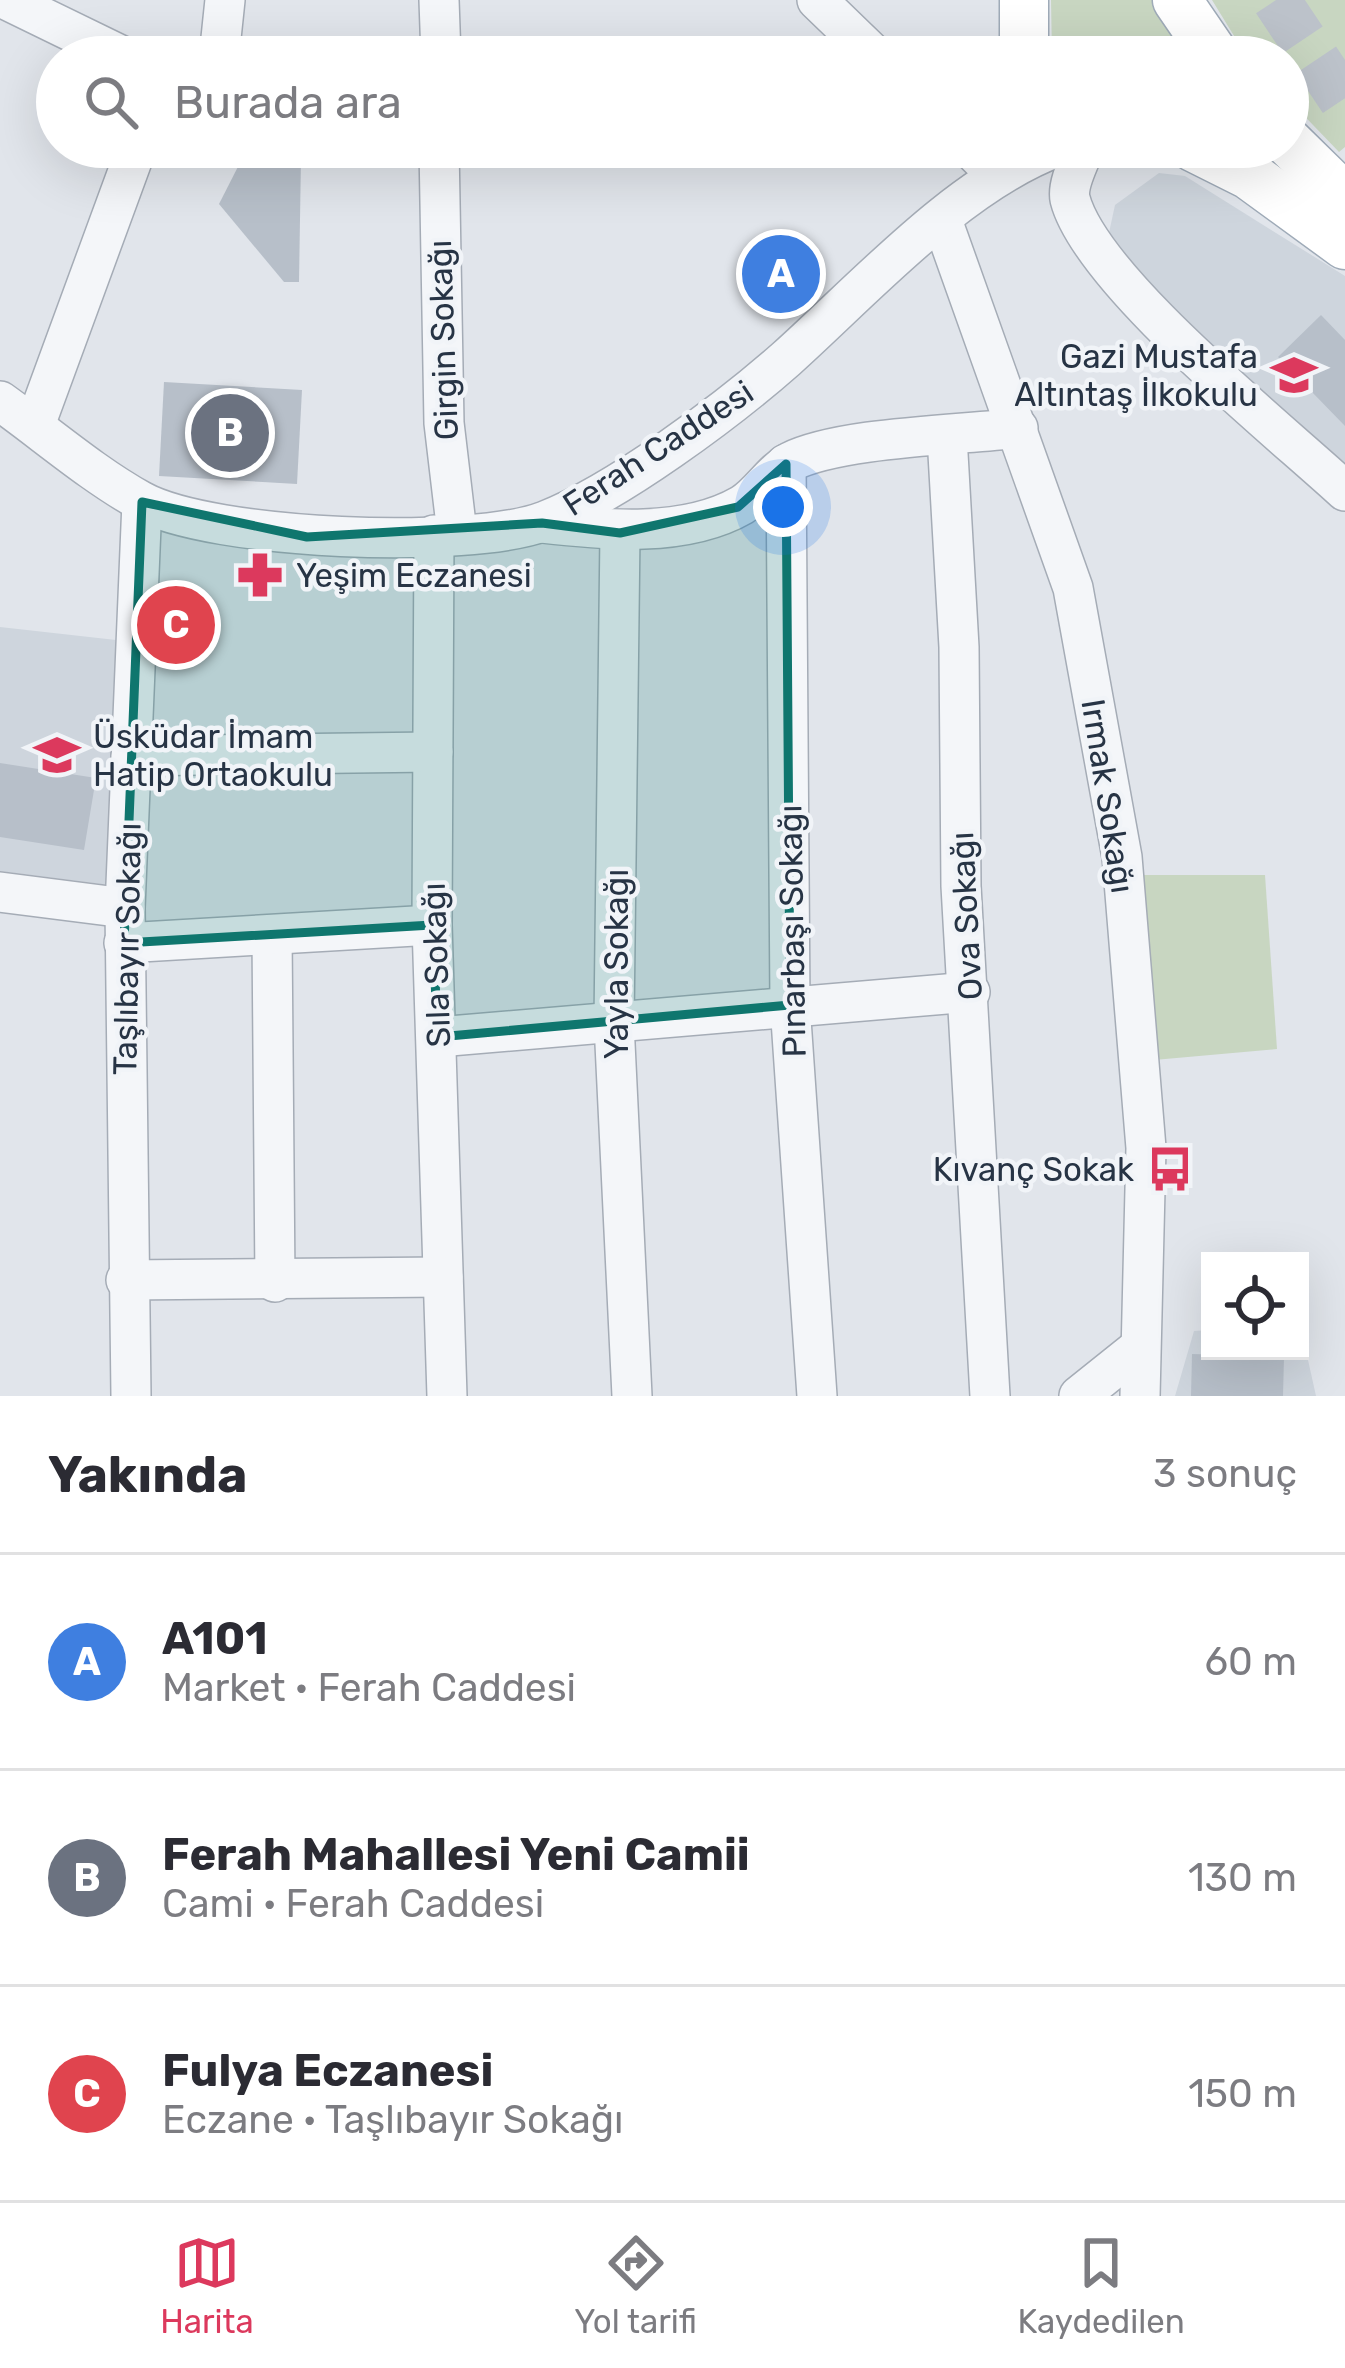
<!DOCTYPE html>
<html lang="tr">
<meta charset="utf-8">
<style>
:root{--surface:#fff;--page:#f2f2f3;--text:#2b2b33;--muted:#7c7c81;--line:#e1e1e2;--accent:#dc395d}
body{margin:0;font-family:Rubik,sans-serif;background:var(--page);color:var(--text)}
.controls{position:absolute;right:36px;bottom:36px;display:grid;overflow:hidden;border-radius:0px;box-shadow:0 12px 48px #0002}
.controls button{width:108px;height:108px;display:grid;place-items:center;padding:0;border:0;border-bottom:3px solid var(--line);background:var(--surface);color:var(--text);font:60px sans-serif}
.you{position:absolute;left:783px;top:507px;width:42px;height:42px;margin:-30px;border:9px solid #fff;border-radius:50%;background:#1a73e8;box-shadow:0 0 0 18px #1a73e833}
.badge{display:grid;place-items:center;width:78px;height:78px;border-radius:50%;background:var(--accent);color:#fff;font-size:39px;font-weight:700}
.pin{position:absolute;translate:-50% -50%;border:6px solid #fff;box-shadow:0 3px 12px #0006}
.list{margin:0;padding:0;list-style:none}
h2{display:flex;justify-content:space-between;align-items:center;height:156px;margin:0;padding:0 48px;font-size:51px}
h2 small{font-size:39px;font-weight:400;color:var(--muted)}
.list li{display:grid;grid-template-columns:78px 1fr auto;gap:36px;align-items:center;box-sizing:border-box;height:216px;padding:0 48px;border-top:3px solid var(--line)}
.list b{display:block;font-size:45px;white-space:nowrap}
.list p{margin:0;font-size:39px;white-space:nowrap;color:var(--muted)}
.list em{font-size:39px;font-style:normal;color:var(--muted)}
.icon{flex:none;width:66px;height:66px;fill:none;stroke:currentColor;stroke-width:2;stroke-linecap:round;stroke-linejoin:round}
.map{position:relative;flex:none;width:1345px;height:1396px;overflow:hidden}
.search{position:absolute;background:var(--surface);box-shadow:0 12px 48px #0002;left:36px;right:36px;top:36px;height:132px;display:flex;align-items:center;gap:30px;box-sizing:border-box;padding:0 42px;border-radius:66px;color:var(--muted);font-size:45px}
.sheet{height:804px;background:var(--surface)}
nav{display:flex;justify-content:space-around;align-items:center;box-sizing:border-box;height:168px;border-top:3px solid var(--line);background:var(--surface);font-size:33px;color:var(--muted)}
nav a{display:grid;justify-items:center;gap:6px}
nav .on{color:var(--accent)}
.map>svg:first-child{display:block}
.built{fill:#ced5dd}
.green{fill:#c8d6c1}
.building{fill:#b7bfc9}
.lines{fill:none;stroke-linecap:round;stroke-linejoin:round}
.major-tunnel{stroke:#bcc2ca;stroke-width:48;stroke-dasharray:48 24;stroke-linecap:butt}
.minor-casing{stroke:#a5acb6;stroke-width:42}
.major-casing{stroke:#9fabb8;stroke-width:51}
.path{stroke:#bbc0c7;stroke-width:4.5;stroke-dasharray:9 9;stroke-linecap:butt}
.minor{stroke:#f4f6f9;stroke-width:39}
.major{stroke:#fff;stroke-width:48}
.marked{fill:#0f766e;fill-opacity:0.2;stroke:#0f766e;stroke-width:9;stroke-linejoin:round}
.labels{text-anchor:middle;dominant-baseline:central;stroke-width:9;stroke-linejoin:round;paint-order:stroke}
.street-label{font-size:33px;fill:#273445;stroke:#f1f4f8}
.poi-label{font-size:33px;fill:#273445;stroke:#f1f4f8;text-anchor:end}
</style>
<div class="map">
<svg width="1345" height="1396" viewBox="0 0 1345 1396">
<rect width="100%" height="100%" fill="#e1e5eb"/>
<g class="built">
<polygon points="1159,173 1185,176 1345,276 1345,474 1107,242 1115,205"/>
<polygon points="0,627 116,640 109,885 0,871"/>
<polygon points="1300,1324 1316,1396 1175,1396 1194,1331 1210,1330 1210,1351 1300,1351"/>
</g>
<g class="green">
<polygon points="1051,0 1156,0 1195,57 1052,57"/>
<polygon points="1212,0 1345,0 1345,147 1339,152 1288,99 1288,57 1247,57"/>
<polygon points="1138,875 1265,875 1277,1049 1154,1060"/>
</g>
<g class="building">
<polygon points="248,147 281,147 301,157 299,282 284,282 219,204"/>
<polygon points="1321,315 1345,340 1345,426 1278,357"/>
<polygon points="164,382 302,390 297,484 159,476"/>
<polygon points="0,763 96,778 84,850 0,837"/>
<polygon points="1192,1354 1284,1357 1283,1396 1191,1396"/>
</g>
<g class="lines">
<polyline class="major-tunnel" points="1276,0 1345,103"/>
<g class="minor-casing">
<g id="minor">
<polyline points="7,0 124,57"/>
<polyline points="439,0 441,57"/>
<polyline points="817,0 876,57"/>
<polyline points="219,57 225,0"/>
<polyline points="439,147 444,423 457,533"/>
<polyline points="969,147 982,160"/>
<path d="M1085,147c-6,15 -18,37 -15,52 21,81 208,230 275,292"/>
<polyline points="942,220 1073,588 1122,857 1146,1148 1140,1396"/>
<path d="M0,401c45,32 92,73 141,100 71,39 328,49 404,20 72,-28 182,-110 241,-162 78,-70 172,-175 271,-212"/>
<polyline points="35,425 137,147"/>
<polyline points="947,436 959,647 961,886 990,1396"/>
<polyline points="786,464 790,1005 817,1396"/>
<path d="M542,523c62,7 143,15 200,-18 18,-11 30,-33 48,-43 50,-25 169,-27 228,-34"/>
<polyline points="620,533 614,1023 632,1396"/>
<polyline points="434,535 432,925 447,1396"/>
<polyline points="131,756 433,752"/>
<polyline points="0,892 125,908"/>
<polyline points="272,935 275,1282"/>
<polyline points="124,943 432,925"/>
<polyline points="438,1037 970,992"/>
<polyline points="126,1280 443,1277"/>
<polyline points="131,1396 125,908 142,502"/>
<polyline points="1079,1396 1139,1348"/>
</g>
</g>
<g class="major-casing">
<g id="major">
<polyline points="1177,0 1216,57"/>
<polyline points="1024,57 1024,0"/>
<polyline points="1288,142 1345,198"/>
<polyline points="1193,147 1249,175 1345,245"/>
</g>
</g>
<polyline class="path" points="1115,160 1157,161"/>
<use href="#minor" class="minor"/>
<use href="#major" class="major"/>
</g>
<path class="marked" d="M786,464l4,541 -352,32 -6,-112 -308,18 18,-441 165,35 235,-14 78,10 118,-26z"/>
<defs>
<g id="school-bare" transform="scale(3.6)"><path d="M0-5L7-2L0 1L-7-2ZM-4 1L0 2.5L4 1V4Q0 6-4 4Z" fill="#dc395d" stroke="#f1f4f8" stroke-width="2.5" paint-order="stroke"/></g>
<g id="pharmacy-bare" transform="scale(3.6)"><path d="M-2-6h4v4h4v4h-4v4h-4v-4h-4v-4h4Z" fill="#dc395d" stroke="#f1f4f8" stroke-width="2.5" paint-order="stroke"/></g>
<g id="bus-bare" transform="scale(3.6)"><path d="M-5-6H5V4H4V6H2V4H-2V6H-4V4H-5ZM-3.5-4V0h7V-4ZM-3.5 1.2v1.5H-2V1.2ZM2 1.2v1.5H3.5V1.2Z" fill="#dc395d" stroke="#f1f4f8" stroke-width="2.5" paint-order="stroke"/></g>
</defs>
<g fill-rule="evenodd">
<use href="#school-bare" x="1294" y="375"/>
<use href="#pharmacy-bare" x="260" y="575"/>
<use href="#school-bare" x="57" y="755"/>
<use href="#bus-bare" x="1170" y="1169"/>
</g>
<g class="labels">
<g class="street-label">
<text transform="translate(443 340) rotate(-92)">Girgin Sokağı</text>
<text transform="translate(658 448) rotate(-33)">Ferah Caddesi</text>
<text transform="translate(1108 796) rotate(81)">Irmak Sokağı</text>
<text transform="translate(966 916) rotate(-93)">Ova Sokağı</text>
<text transform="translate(792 931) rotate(-91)">Pınarbaşı Sokağı</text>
<text transform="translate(127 949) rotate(-89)">Taşlıbayır Sokağı</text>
<text transform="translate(616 964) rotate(-90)">Yayla Sokağı</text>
<text transform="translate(436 965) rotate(-92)">Sıla Sokağı</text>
</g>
<g class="poi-label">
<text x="1258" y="356">Gazi Mustafa<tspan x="1258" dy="38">Altıntaş İlkokulu</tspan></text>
<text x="296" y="575" text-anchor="start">Yeşim Eczanesi</text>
<text x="93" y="736" text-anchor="start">Üsküdar İmam<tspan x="93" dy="38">Hatip Ortaokulu</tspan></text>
<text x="1134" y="1169">Kıvanç Sokak</text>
</g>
</g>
</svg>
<div class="controls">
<button><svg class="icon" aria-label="locate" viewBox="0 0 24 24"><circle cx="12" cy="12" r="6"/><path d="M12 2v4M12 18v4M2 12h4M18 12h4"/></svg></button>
</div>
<div class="you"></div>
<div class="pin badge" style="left:781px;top:274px;background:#3f7fe0">A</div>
<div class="pin badge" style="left:230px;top:433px;background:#6b7280">B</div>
<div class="pin badge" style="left:176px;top:625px;background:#e0444e">C</div>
<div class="search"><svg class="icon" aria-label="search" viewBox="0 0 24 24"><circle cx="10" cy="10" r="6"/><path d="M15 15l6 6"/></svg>Burada ara</div>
</div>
<section class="sheet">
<h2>Yakında<small>3 sonuç</small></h2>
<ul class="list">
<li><span class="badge" style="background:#3f7fe0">A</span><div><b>A101</b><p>Market · Ferah Caddesi</p></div><em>60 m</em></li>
<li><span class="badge" style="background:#6b7280">B</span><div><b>Ferah Mahallesi Yeni Camii</b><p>Cami · Ferah Caddesi</p></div><em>130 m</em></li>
<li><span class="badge" style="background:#e0444e">C</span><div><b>Fulya Eczanesi</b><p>Eczane · Taşlıbayır Sokağı</p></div><em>150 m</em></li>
</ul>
</section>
<nav>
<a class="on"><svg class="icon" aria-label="map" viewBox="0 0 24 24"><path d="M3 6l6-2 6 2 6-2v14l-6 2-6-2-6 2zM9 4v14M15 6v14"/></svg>Harita</a>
<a><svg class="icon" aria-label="directions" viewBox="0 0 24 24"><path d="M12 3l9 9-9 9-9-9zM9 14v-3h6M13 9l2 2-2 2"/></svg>Yol tarifi</a>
<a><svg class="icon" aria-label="saved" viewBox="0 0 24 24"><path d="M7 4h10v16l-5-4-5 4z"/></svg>Kaydedilen</a>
</nav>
